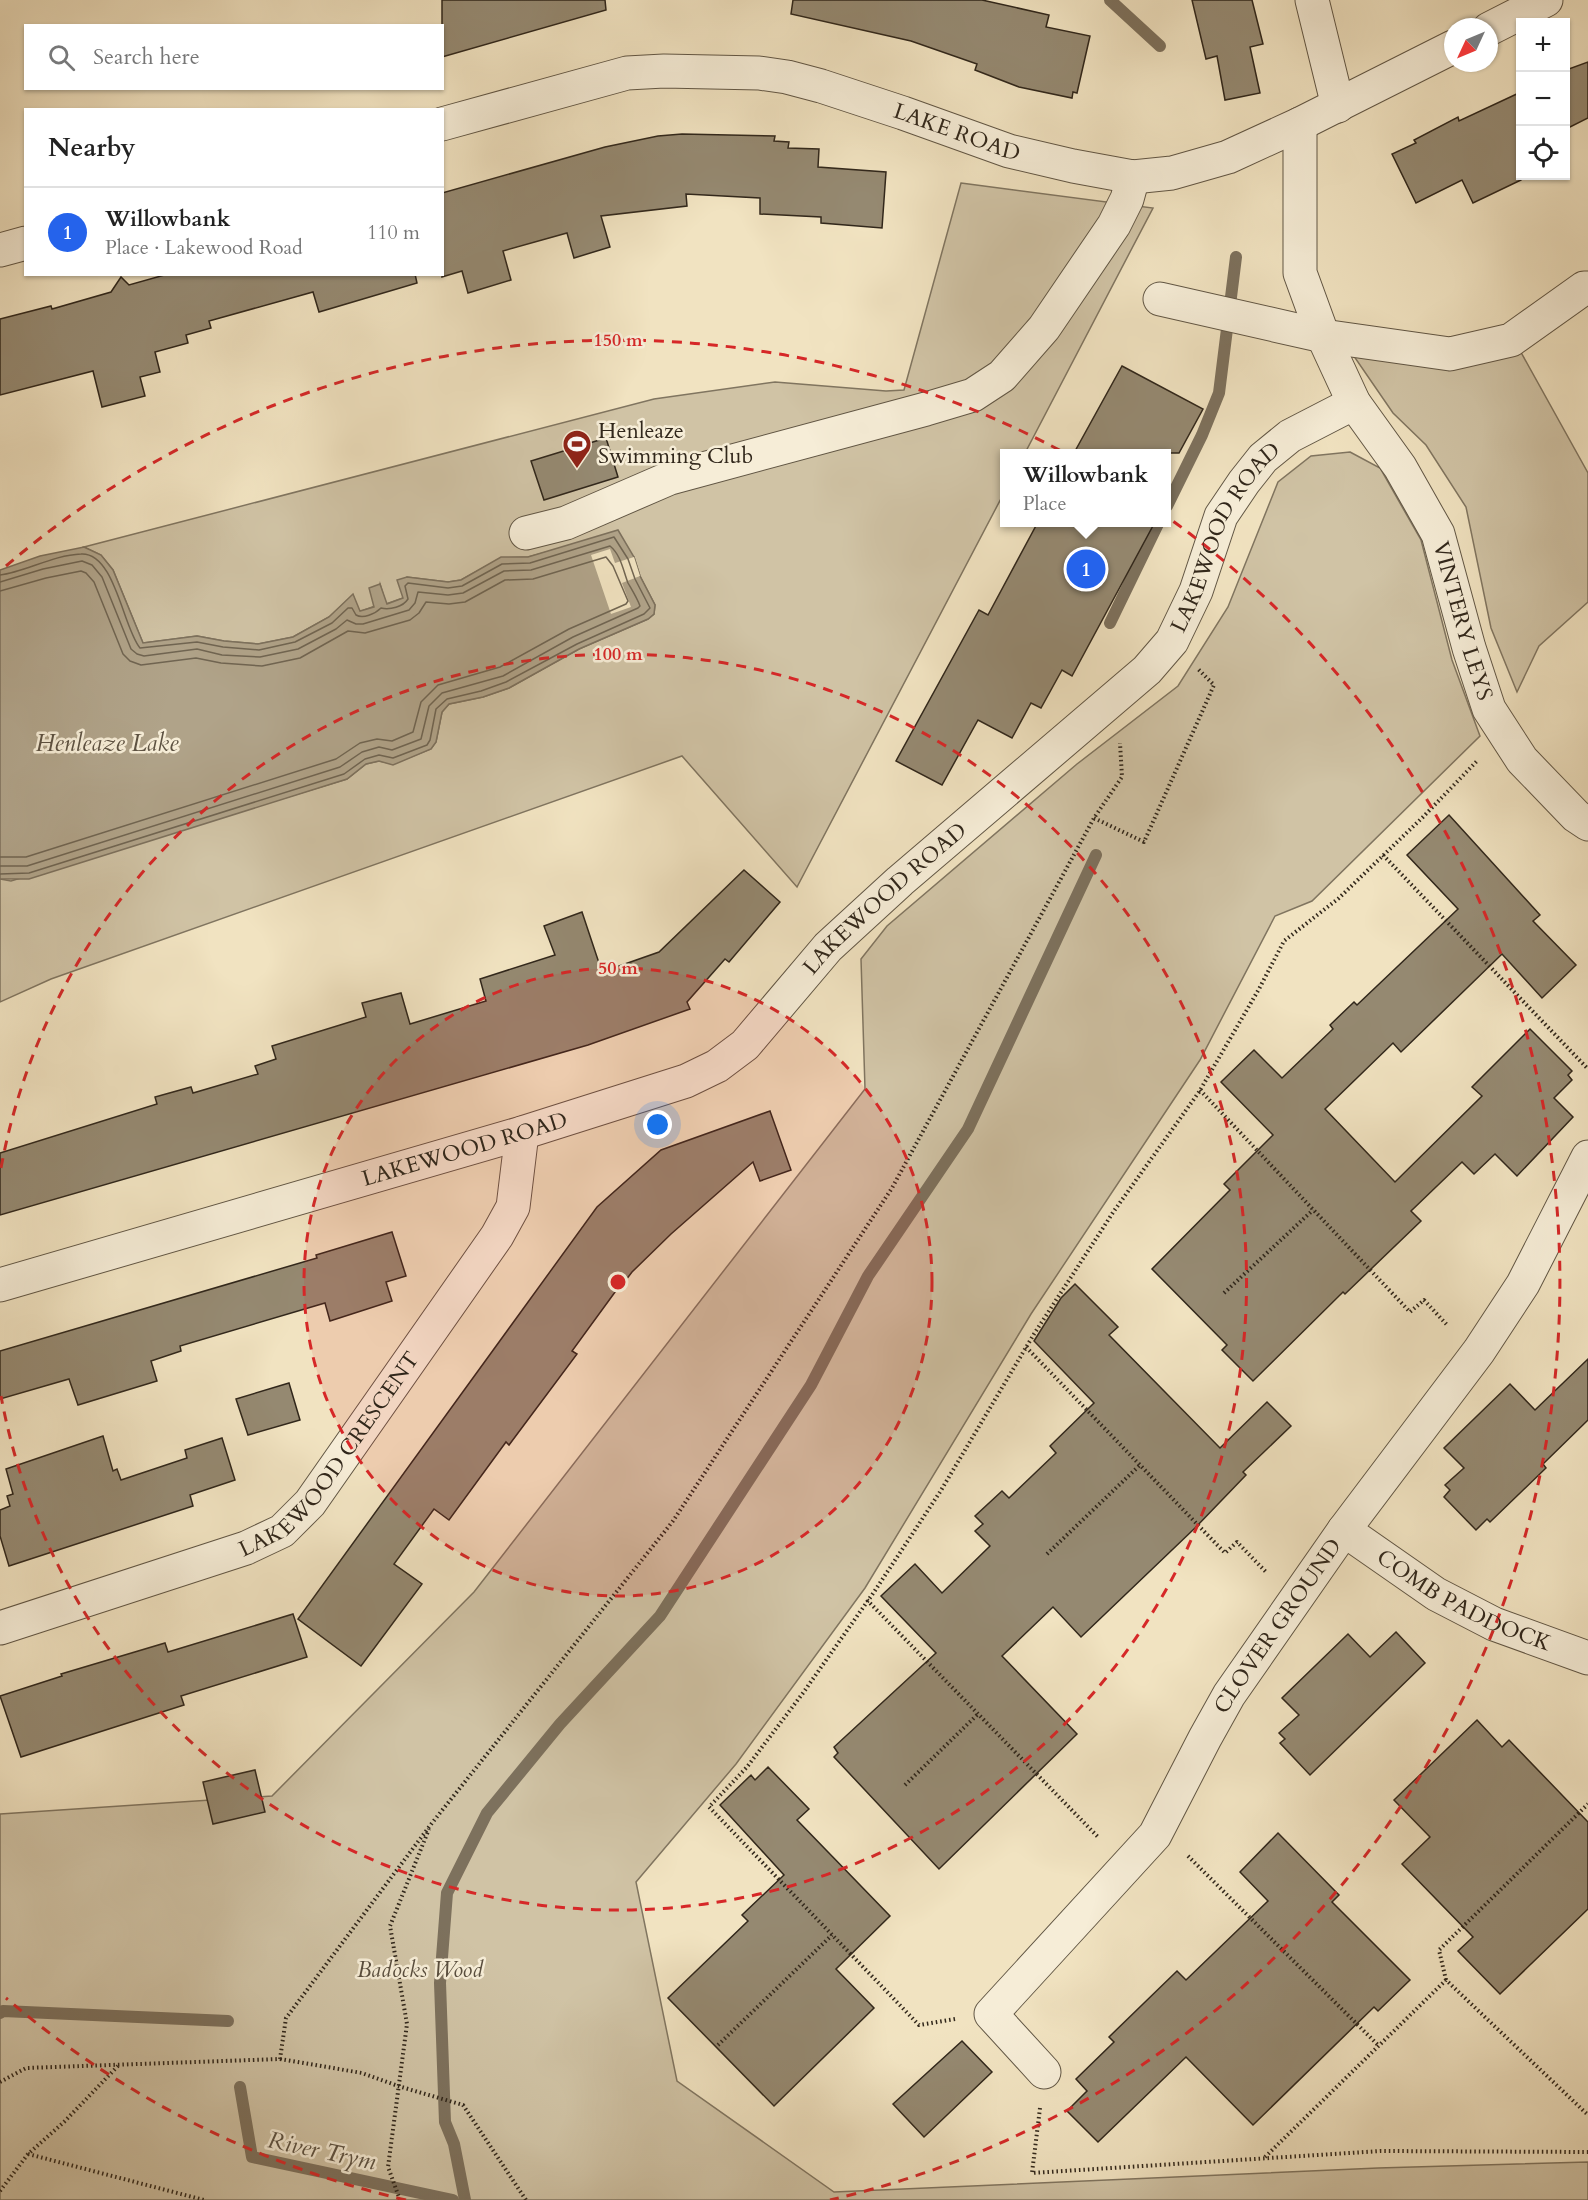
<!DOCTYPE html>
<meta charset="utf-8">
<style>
:root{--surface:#fff;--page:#f6f6f6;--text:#222;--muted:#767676;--line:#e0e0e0;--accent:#2563eb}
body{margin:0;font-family:Cardo,serif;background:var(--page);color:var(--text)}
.controls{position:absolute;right:18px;top:18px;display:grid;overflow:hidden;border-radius:0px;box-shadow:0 2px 4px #0004}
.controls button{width:54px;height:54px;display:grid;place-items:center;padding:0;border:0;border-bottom:2px solid var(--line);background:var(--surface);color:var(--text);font:30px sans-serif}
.compass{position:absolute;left:1444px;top:18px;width:54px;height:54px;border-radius:50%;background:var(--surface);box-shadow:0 2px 4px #0004;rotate:226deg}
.you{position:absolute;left:658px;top:1125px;width:21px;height:21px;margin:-15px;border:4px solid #fff;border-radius:50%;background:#1a73e8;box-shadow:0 0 0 9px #1a73e833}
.badge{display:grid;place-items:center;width:39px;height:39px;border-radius:50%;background:var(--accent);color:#fff;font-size:20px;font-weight:700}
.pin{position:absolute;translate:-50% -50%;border:3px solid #fff;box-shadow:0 2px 6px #0006}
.popup{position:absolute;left:1000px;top:449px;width:171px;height:78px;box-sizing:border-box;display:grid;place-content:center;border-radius:0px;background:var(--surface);filter:drop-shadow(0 2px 4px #0005);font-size:20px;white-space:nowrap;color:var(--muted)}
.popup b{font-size:22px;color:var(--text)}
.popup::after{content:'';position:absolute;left:50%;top:100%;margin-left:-12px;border:12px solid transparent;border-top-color:var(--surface)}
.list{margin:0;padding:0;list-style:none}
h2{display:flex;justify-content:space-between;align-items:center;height:78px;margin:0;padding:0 24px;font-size:26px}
h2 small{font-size:20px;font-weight:400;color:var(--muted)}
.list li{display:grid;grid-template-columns:39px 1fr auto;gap:18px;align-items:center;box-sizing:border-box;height:90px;padding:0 24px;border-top:2px solid var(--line)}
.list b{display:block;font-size:22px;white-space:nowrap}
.list p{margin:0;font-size:20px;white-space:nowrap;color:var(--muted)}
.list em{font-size:20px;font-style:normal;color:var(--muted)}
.icon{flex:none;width:33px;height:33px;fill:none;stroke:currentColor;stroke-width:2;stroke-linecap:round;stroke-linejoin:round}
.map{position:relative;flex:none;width:1588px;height:2200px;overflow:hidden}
.search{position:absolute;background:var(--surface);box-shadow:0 2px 4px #0004;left:24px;top:24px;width:420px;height:66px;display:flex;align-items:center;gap:15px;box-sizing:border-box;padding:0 21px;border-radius:0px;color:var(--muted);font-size:22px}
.panel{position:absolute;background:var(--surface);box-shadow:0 2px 4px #0004;left:24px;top:108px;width:420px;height:168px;border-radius:0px}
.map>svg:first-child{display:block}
.green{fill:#d0c3a5;stroke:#807560;stroke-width:1.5}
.water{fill:#b0a389;stroke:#7d715d;stroke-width:1.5}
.pier{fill:#f1e3c1}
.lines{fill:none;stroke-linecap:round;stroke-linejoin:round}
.shore{stroke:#706552;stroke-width:1.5}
.stream{stroke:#7d715d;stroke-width:12}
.building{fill:#958971;stroke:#31271b;stroke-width:1.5}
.minor-casing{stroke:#615644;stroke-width:35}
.path{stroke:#31271b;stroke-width:4;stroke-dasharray:1.5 3;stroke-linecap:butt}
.minor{stroke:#f6edd7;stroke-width:33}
.ring{fill:none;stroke:#d62828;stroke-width:3;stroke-dasharray:10 8}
.labels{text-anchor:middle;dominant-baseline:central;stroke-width:5;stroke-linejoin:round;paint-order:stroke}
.street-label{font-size:22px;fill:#31271b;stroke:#f6edd7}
.poi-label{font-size:22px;fill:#31271b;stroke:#f6edd7;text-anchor:start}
.park-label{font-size:22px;font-style:italic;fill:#594e3e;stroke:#f6edd7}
.water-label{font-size:24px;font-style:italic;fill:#5d5242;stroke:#f6edd7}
.centre{fill:#d62828;stroke:#f6edd7;stroke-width:3}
.ring-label{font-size:18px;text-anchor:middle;font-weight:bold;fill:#d62828;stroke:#f6edd7;stroke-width:5;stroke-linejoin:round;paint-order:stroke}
</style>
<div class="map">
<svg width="1588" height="2200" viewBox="0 0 1588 2200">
<rect width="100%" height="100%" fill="#f1e3c1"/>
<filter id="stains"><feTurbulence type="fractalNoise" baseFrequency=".00333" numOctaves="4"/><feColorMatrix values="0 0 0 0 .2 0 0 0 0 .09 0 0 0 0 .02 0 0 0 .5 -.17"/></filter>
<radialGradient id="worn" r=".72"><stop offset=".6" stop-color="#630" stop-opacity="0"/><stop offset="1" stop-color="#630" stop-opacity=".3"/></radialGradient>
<g class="green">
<polygon points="961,183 1153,208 1025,453 1005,454 1005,491 797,887 682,756 51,979 0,1002 0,879 11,881 347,779 366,764 379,761 393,764 431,749 436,742 442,712 449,704 483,697 509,688 579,649 648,619 654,614 655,605 640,576 634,557 554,550 528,557 501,558 461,580 448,582 407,577 403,598 386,604 380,584 375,606 359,612 353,595 329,617 293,637 258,644 224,641 197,636 143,643 113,570 101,555 84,547 654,399 775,382 886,391 904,390"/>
<polygon points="1518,347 1588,473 1588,602 1539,646 1517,692 1491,628 1466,507 1426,445 1393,413 1349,349"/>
<polygon points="1350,452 1380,468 1421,540 1452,660 1480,736 1312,901 1275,916 1200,1060 1031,1314 865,1588 736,1764 636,1882 677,2081 834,2192 1378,2168 1588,2162 1588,2200 0,2200 0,1814 272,1796 474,1592 865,1089 861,959 887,926 1077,764 1178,686 1228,607 1278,482 1311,456"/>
</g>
<polygon class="water" points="618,530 634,557 640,576 655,605 654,614 648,619 579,649 509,688 483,697 449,704 442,712 436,742 431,749 393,765 379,761 366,764 347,779 29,879 0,879 0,570 40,556 84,547 101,555 113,570 143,643 197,636 224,641 258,644 293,637 329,617 353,594 360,611 374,607 369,588 380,584 387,604 403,598 397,580 407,577 448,582 461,580 501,557 528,557"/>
<polygon class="pier" points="610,549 615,563 634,557 640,576 622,583 631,607 611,614 591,555"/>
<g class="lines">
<g class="shore">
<path d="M0,575c25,-3 53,-20 81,-21 34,-2 42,74 59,94l57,-6 26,5 36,3 36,-8 37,-19 16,-15h4l4,7c7,4 19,-1 25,-7 9,2 22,-1 27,-9l-3,-13 3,-3 40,5 14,-2 40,-22 28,-1 84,-26 14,22 7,20 15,29 -6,6 -67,30 -71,38 -25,9 -34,8 -11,10 -6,31 -3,5 -34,13 -14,-3 -14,4 -21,15 -315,99 -29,1"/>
<path d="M0,582l43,-13 39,-8 10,4 10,12 29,72 6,5 7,2 53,-7 25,6 38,2 38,-8 38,-20 11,-9 9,4h7l46,-14 6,-7 3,-11 30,3 15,-2 41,-22 27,-1 79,-24c11,9 13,24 18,37 4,7 9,15 12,23l-2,2 -65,29 -70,39 -61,17 -13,13 -8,33 -29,11 -13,-3 -17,5 -22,15 -313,99h-27"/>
<polyline points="0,591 46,578 81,571 86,573 94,582 123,654 130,661 141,665 196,658 221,663 262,666 300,658 348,631 365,633 410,620 419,613 426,602 449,604 465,602 505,580 533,579 606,557 613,566 628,601 626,604 569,629 500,667 438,685 421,702 413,732 392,741 377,739 360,743 336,759 26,857 0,857"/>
</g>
<g class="stream">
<polyline points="1110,0 1160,46"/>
<polyline points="1167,506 1202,435 1219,393 1236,257"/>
<polyline points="1110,623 1159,522"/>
<polyline points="0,2013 3,2011 228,2021"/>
<polyline points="240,2087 252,2157 453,2200"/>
<polyline points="465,2200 454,2144 445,2122 440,1983 447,1893 487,1813 560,1724 660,1616 811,1385 868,1276 968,1129 1096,855"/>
</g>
</g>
<g class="building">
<polygon points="442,0 605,0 606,10 442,57"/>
<polygon points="793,0 982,0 1049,15 1046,27 1090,36 1077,93 1073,92 1072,98 1019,87 975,70 977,64 911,41 791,14"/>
<polygon points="1192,0 1252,0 1263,44 1250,47 1260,93 1225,100 1217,56 1206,59"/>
<polygon points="1588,62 1588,118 1566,129 1566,70"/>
<polygon points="1521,92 1521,180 1473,203 1462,180 1416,203 1392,154 1416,143 1414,140 1458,117 1459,121"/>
<polygon points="682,134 775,136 774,141 789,142 788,148 819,149 818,167 886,172 882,228 821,223 821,217 760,214 760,198 686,194 687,206 601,216 610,247 574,258 567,233 503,251 511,280 468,293 462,271 442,277 442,193 605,147 658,136"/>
<polygon points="168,274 415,274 417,283 319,312 313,292 209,321 211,328 186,335 188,343 155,352 160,372 140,377 145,396 102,407 93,371 0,395 0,319 51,306 52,309 111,292 121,277 129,285"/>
<polygon points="1122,366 1203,409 1179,453 1074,453"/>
<polygon points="606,438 618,477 544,500 531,461"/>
<polygon points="1038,522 1155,522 1072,676 1062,670 1041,708 1031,703 1012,738 978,720 942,785 896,761 979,610 988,615"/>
<polygon points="1449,815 1540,915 1533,921 1576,965 1542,998 1502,954 1401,1052 1393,1043 1325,1109 1395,1182 1482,1096 1472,1087 1530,1029 1572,1071 1568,1075 1572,1080 1554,1098 1573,1117 1517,1176 1495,1154 1474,1174 1462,1162 1411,1211 1421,1221 1345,1294 1343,1292 1253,1381 1222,1350 1227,1345 1152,1269 1230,1190 1224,1184 1273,1135 1221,1082 1254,1050 1282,1078 1333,1029 1330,1025 1354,1002 1357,1005 1458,909 1407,855"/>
<polygon points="744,870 780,902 729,962 725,959 687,1002 690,1009 588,1045 0,1215 0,1153 157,1104 155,1097 191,1087 193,1093 258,1074 255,1066 276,1059 272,1046 366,1017 362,1003 401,993 410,1024 486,1001 480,979 555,955 544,926 582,912 602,972 659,952"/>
<polygon points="770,1111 791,1170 760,1181 753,1162 671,1234 632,1272 619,1289 618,1288 572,1351 577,1354 509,1445 506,1442 449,1520 434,1509 394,1564 422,1584 361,1666 298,1619 597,1207 661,1150"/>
<polygon points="392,1232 406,1276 386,1282 392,1301 330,1321 325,1303 180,1346 181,1351 151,1361 157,1381 78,1405 69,1379 0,1399 0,1351 317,1258 316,1255"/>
<polygon points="1075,1284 1118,1327 1109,1335 1220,1448 1267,1402 1291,1426 1243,1472 1246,1475 1195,1528 1081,1637 1053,1607 1002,1656 1077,1734 939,1869 834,1757 838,1753 834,1747 936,1653 881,1596 915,1564 942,1593 990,1546 975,1531 983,1524 975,1516 1002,1491 1009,1498 1056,1453 1050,1446 1094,1403 1034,1341 1061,1298"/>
<polygon points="1588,1359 1588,1420 1543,1464 1546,1468 1490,1522 1487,1519 1476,1530 1444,1497 1450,1490 1445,1485 1464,1468 1444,1448 1510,1384 1535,1410"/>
<polygon points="289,1383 300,1420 248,1435 236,1399"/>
<polygon points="103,1436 113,1471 117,1469 121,1480 187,1458 185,1450 222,1438 235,1480 190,1495 193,1506 9,1566 0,1536 0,1510 10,1506 7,1496 13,1494 6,1469"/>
<polygon points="293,1614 307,1657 181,1696 184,1705 21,1757 0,1696 62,1676 61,1674 165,1643 168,1652"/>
<polygon points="1396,1632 1425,1663 1310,1775 1280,1743 1285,1739 1279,1733 1299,1715 1282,1698 1348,1634 1370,1657"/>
<polygon points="1477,1720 1502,1747 1509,1740 1588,1822 1588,1909 1500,1994 1458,1951 1473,1937 1402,1864 1430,1837 1394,1800"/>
<polygon points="768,1767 809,1809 797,1820 890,1916 836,1969 874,2008 774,2106 668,1998 748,1921 742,1915 784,1875 720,1805 751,1775 755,1780"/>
<polygon points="255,1770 265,1812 213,1824 203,1782"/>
<polygon points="1278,1833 1339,1895 1332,1902 1410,1980 1378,2011 1374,2007 1253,2125 1186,2057 1098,2142 1067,2111 1087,2091 1076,2079 1114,2042 1109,2037 1177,1971 1186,1980 1268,1901 1240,1872"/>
<polygon points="962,2041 992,2072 924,2137 893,2104"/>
</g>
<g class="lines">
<g class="minor-casing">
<g id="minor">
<polyline points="1312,0 1338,106"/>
<polyline points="1489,29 1546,0"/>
<path id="s1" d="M442,124l185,-51 37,-2 95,2 28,4 34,9 82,27 106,38 64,15 60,11 39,-4 56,-16 72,-33 153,-77"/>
<path id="s2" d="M1300,124v149l23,63 31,67 46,64 38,67 31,114 20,61 33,51 54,56 12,8"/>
<polyline points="0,250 26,243"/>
<polyline points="1160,299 1323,336 1450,354 1511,340 1584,288 1588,288"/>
<polyline points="526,533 566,523 670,478 926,409 973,395 1002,376 1044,328 1114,225 1127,199 1133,177"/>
<path id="s3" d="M0,1285l522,-152 164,-52 31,-15 28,-21 83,-98 72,-66 247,-211 25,-29 24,-50 25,-75 23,-34 19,-24 27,-22 64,-33"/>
<path id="s4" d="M1344,1530l92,64 58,30 94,34"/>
<path id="s5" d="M0,1628l246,-80 36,-17 28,-28 187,-267 16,-29 9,-74"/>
<path id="s6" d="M1044,2072l-53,-58 164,-179 50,-97 24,-43 115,-165 135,-179 44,-67 65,-127"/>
</g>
</g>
<g class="path">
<polyline points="1094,818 1144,842 1214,685 1197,668"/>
<polyline points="1383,855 1588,1069"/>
<polyline points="1200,1090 1410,1312 1424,1300 1448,1326"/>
<polyline points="1224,1293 1313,1210"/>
<polyline points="1026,1347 1225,1553 1237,1542 1267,1573"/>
<polyline points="1047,1554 1140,1465"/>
<polyline points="867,1600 1099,1838"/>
<polyline points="905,1785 978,1714"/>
<polyline points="1188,1856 1379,2046"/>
<polyline points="1446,1980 1439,1950 1588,1804"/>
<polyline points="955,2019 919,2025 709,1807 747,1767 803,1693 874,1592 940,1492 1034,1334 1114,1211 1199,1092 1259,989 1284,941 1339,898 1423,817 1478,760"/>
<polyline points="718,2045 832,1935"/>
<polyline points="280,2059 362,2073 398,2086 463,2105 526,2200"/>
<polyline points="0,2082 26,2068 280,2059 286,2018 432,1823 673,1521 892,1188 1094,818 1122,777 1120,743"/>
<polyline points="1040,2108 1032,2173 1381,2151 1588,2152"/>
<polyline points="28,2154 204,2200"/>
<polyline points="1265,2157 1446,1980 1588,2115"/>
<polyline points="0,2191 28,2154 64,2122 118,2066"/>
<polyline points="400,2200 388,2167 407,2024 390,1926 429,1829"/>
</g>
<use href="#minor" class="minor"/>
</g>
<circle cx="618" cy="1282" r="314" fill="#d62828" fill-opacity=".12"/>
<g class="ring">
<circle cx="618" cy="1282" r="314"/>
<path d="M1 1168A628 628 0 1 1 1 1396"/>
<path d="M406 2200A942 942 0 0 1 6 1998M6 566A942 942 0 1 1 830 2200"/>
</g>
<defs>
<g id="stadium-pin" transform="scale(1.5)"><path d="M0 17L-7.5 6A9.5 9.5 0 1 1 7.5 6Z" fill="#8f2418" stroke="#f6edd7"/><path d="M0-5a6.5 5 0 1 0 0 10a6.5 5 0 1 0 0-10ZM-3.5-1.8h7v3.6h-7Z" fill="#fff"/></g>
</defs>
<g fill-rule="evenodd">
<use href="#stadium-pin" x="577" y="444"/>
</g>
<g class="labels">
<g class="street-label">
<text stroke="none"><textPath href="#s1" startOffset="531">LAKE ROAD</textPath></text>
<text stroke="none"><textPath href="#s3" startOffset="1492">LAKEWOOD ROAD</textPath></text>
<text stroke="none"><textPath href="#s2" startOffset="536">VINTERY LEYS</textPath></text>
<text stroke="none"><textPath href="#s3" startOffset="988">LAKEWOOD ROAD</textPath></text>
<text stroke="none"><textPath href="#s3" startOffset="484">LAKEWOOD ROAD</textPath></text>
<text stroke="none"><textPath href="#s5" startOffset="386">LAKEWOOD CRESCENT</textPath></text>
<text stroke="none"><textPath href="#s4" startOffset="140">COMB PADDOCK</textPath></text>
<text stroke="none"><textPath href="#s6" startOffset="564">CLOVER GROUND</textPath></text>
</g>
<g class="poi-label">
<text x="598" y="431">Henleaze<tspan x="598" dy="25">Swimming Club</tspan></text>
</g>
<g class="park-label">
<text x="420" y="1970">Badocks Wood</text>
</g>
<g class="water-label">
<text x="107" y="743">Henleaze Lake</text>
<text transform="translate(322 2151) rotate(12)">River Trym</text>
</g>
</g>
<circle cx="618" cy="1282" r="9" class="centre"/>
<g class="ring-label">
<text x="618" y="346">150 m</text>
<text x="618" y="660">100 m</text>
<text x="618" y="974">50 m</text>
</g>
<rect width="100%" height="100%" filter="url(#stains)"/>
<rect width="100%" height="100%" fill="url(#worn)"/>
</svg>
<div class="controls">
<button>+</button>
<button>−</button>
<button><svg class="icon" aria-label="locate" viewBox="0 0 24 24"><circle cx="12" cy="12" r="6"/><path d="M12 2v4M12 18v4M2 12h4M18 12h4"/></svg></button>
</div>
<svg class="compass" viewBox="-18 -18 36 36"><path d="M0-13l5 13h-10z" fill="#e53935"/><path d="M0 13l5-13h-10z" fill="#767676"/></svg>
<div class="you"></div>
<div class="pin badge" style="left:1086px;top:569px">1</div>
<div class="popup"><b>Willowbank</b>Place</div>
<div class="search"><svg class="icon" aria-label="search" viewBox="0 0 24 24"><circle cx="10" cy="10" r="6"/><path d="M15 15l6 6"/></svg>Search here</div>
<section class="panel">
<h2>Nearby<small></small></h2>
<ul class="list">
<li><span class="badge">1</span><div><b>Willowbank</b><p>Place · Lakewood Road</p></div><em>110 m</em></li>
</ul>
</section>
</div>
